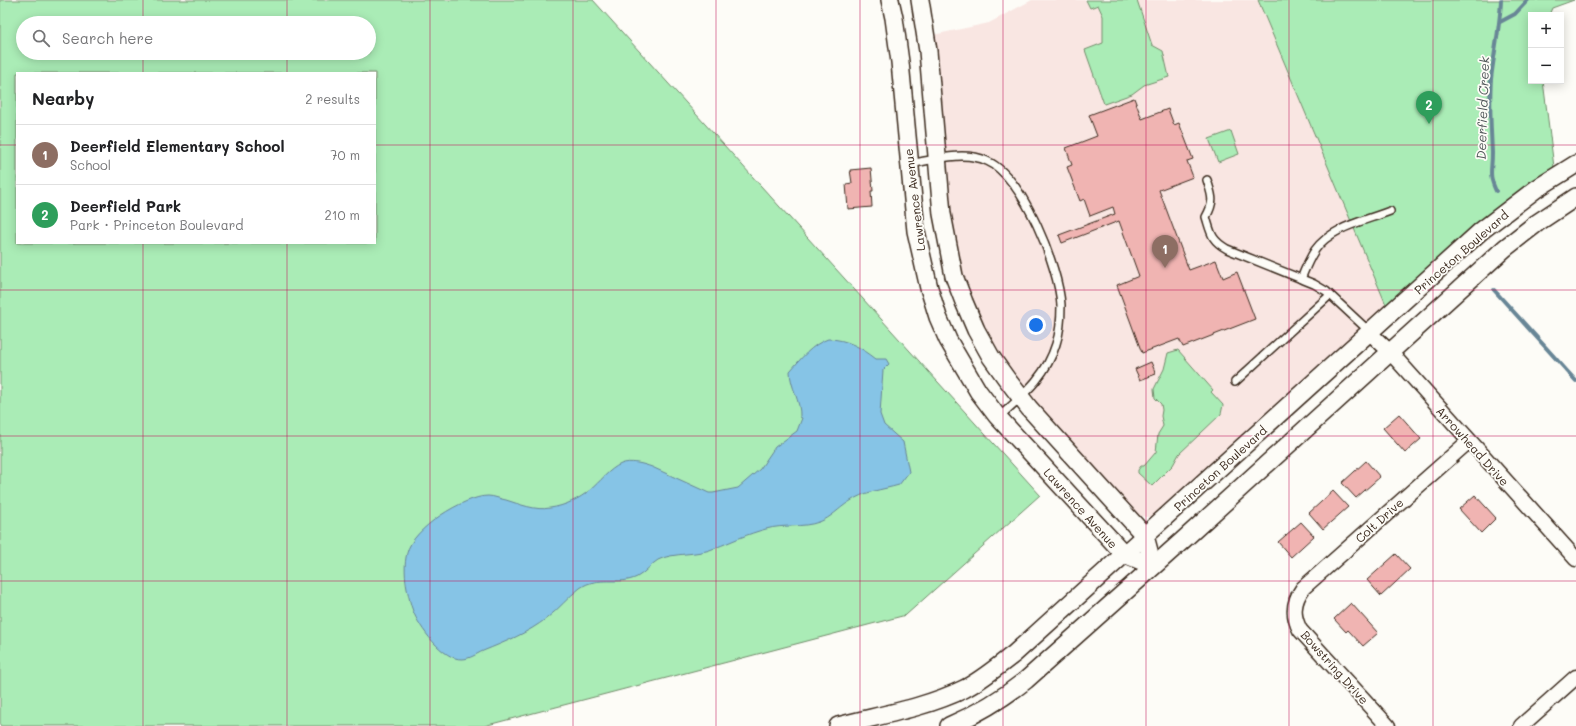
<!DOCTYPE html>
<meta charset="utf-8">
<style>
:root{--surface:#fff;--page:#f6f6f6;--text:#202124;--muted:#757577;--line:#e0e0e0;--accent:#1f6fb2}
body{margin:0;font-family:Mali,sans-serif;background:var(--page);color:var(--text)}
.controls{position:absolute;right:12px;top:12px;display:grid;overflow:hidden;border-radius:0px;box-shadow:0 2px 10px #0003}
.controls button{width:36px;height:36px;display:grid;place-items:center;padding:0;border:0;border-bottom:1px solid var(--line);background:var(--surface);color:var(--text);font:20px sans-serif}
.you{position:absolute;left:1036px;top:325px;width:14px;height:14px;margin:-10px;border:3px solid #fff;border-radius:50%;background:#1a73e8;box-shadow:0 0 0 6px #1a73e833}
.badge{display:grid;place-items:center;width:26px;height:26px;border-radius:50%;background:var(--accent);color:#fff;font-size:13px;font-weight:700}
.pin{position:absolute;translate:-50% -33px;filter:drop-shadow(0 1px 2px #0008)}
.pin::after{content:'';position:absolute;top:21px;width:14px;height:12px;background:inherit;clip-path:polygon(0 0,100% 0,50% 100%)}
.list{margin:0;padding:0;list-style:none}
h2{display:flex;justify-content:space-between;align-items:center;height:52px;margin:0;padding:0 16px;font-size:17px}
h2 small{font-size:13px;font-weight:400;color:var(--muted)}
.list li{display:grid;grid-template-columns:26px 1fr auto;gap:12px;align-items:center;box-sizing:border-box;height:60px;padding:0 16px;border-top:1px solid var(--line)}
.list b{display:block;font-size:15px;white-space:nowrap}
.list p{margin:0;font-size:13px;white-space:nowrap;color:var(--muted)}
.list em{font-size:13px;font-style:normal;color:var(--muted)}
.icon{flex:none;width:22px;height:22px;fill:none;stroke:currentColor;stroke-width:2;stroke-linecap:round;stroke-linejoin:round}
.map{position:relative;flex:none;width:1576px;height:726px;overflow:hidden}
.search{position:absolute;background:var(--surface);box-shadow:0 2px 10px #0003;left:16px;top:16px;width:360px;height:44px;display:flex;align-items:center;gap:10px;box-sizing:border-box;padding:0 14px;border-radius:22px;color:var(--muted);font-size:15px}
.panel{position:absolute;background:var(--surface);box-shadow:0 2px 10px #0003;left:16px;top:72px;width:360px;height:172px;border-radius:0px}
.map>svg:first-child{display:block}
.built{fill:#f9e6e2}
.green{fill:#aaecb6;stroke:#728b6a;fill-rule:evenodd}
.water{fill:#86c4e6;stroke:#688696}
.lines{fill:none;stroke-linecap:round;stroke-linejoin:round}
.stream{stroke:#688696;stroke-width:4}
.building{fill:#f0b4b2;stroke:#3b2a1e}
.service-casing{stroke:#3b2a1e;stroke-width:10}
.minor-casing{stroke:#3b2a1e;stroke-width:17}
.tertiary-casing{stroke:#3b2a1e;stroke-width:20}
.service{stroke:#fdfcf7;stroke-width:7}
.minor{stroke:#fdfcf7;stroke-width:14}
.tertiary{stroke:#fdfcf7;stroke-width:17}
.grid{fill:none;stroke:#c2185b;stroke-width:1;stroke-opacity:0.55}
.labels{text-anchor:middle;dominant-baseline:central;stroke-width:3.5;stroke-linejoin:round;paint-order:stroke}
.street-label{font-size:12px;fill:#3b2a1e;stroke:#fdfcf7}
.water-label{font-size:13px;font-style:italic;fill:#52585a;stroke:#fdfcf7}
</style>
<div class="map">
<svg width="1576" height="726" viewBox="0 0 1576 726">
<rect width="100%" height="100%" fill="#fdfcf7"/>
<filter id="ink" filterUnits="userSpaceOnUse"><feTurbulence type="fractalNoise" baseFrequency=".025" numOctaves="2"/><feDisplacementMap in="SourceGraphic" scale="8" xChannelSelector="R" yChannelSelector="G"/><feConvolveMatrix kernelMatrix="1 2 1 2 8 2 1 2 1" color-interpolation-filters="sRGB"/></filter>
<g filter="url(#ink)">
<polygon class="built" points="1032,0 1258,0 1387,307 1161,510 1153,516 1147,517 1140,516 1133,512 1039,408 1012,374 997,352 983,326 964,280 952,234 933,35 989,23"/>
<g class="green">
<path d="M0,0h593l447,495 -134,120 -422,111h-484zM23,23h346v30h-346zM17,73h358v170h-358z"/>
<polygon points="1086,0 1137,0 1152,45 1163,51 1169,77 1144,85 1132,94 1104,104 1085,50 1103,43 1103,16 1098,5 1090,8"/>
<polygon points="1258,0 1574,0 1552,8 1549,15 1531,15 1531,81 1543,81 1554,167 1512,197 1387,307"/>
<polygon points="1231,131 1239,154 1218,162 1209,139"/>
<polygon points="1178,350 1213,390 1211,392 1223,405 1221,414 1179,454 1173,465 1152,486 1138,473 1138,470 1141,466 1144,466 1156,452 1158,434 1163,426 1161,416 1162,410 1161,404 1155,398 1154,389 1164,369 1168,353"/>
</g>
<path class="water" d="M828,339c19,0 34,9 48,20h10l3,5 -6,6 -3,44 4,11 19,17 6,30 -10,13c-17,5 -35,6 -50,17 -10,6 -18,16 -30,20 -16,6 -36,2 -53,7 -19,5 -33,12 -51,19 -17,8 -42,4 -57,12 -7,4 -13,13 -21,17 -18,9 -39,-2 -57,11 -12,9 -21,21 -33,30 -19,15 -42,24 -64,33 -7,3 -13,8 -21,8 -19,1 -43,-32 -49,-48 -3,-7 -4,-15 -6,-22 -2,-10 -3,-26 0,-36 5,-24 57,-57 81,-57 6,0 12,3 18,4 13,4 30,11 44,8 15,-2 29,-9 40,-18 10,-8 19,-21 31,-26 9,-4 23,0 31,3l57,26h4l25,-5 22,-19 15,-22 22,-16 5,-13 -2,-1c1,-16 -10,-30 -10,-46 10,-11 22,-27 38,-32z"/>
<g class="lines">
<g class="stream">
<polyline points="1500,22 1515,14 1528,0"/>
<path d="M1496,191c-8,-17 -4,-20 -4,-38 -1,-25 -3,-49 -1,-74 3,-26 9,-52 10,-79"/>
<polyline points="1494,290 1576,381"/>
</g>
</g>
<g class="building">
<polygon points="1134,98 1142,119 1168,109 1174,125 1179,123 1193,159 1187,161 1193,177 1159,190 1189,270 1216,260 1223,278 1237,272 1255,319 1183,347 1179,339 1142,353 1117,285 1139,276 1119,221 1062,243 1059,235 1115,214 1113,207 1090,216 1084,199 1080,201 1067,167 1072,165 1066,148 1097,136 1089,115"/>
<polygon points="871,168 873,191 871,191 872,207 848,209 846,184 852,183 850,170"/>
<polygon points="1151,362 1156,374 1140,380 1135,369"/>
<polygon points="1399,414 1421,439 1405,453 1383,428"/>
<polygon points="1366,461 1380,477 1356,498 1342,483"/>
<polygon points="1333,491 1348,507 1323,529 1309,513"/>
<polygon points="1475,495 1496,518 1481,533 1459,509"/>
<polygon points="1301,522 1314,536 1291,557 1278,542"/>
<polygon points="1396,554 1410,569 1381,596 1367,580"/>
<polygon points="1351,603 1378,633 1363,646 1348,630 1346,632 1334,619"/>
</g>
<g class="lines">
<g class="service-casing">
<g id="service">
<path d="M909,164c24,-4 55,-14 78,-3 36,15 72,107 74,144 0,14 -1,27 -5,39 -10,33 -33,51 -57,73"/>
<path d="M1207,180c5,16 8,21 -1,37 5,16 5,23 21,32l87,35 12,7 44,41"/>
<path d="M1301,279c4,-10 8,-20 14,-29 16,-23 50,-29 75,-39"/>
<polyline points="1235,382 1330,295"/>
</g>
</g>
<g class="minor-casing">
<g id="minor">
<polyline points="1370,333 1390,352 1576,559"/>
<path d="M1388,726l-88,-96c-8,-15 -7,-28 3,-42l166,-147"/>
<polyline points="1521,726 1576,677"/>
</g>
</g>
<g class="tertiary-casing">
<g id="tertiary">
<polyline points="890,0 894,18 900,62 916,231 929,288 938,317 948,340 978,391 997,416 1124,554 1153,566"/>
<polyline points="920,0 928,51 942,214 954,276 964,302 976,330 991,357 1006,378 1029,408 1145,536 1153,566"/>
<path d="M838,726c42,-11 87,-18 126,-37 18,-9 34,-23 50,-35l467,-423 55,-42 40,-25"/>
<path d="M949,726c28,-12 53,-27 77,-46l156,-139 323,-293 32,-25 39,-26"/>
</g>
</g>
<use href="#service" class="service"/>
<use href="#minor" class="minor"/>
<use href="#tertiary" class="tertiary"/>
</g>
</g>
<path class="grid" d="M143,0v23M287,0v23M430,0v726M573,0v726M716,0v726M860,0v726M1003,0v726M1146,0v726M1289,0v726M1433,0v726M143,53v20M287,53v20M0,145h17M375,145h1201M143,243v483M287,243v483M0,290h1576M0,436h1576M0,581h1576"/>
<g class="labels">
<g class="street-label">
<text transform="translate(914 200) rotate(-97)">Lawrence Avenue</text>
<text transform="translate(1461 252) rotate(-41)">Princeton Boulevard</text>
<text transform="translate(1473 446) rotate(48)">Arrowhead Drive</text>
<text transform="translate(1220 468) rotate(-42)">Princeton Boulevard</text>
<text transform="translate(1081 508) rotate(48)">Lawrence Avenue</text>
<text transform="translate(1379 520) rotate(-42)">Colt Drive</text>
<text transform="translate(1335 667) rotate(48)">Bowstring Drive</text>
</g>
<g class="water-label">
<text transform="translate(1482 108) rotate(-88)">Deerfield Creek</text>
</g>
</g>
</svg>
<div class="controls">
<button>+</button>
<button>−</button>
</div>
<div class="you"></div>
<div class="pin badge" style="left:1165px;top:268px;background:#8d6e63">1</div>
<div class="pin badge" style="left:1429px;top:124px;background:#2e9e5b">2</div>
<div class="search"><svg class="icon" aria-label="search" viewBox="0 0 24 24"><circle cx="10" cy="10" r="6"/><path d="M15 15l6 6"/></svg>Search here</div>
<section class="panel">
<h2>Nearby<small>2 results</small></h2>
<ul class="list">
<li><span class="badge" style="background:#8d6e63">1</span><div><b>Deerfield Elementary School</b><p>School</p></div><em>70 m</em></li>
<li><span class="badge" style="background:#2e9e5b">2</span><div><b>Deerfield Park</b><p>Park · Princeton Boulevard</p></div><em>210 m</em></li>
</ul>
</section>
</div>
